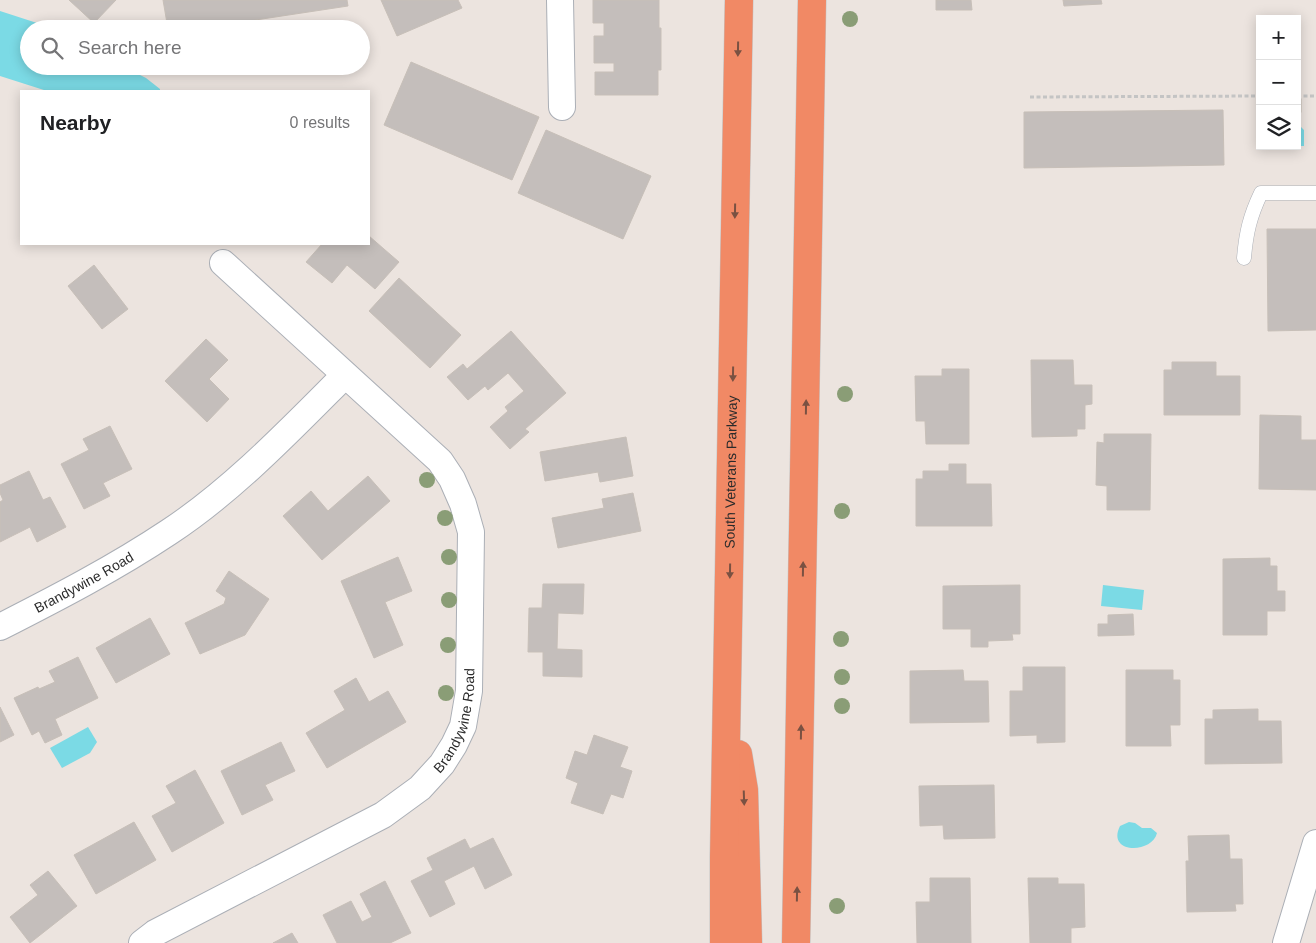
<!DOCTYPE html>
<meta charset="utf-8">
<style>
:root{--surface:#fff;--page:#f2f2f2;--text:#202124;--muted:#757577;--line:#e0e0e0}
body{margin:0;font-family:Arial,sans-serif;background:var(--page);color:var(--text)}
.controls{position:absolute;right:15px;top:15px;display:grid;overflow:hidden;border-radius:0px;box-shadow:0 2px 12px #0003}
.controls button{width:45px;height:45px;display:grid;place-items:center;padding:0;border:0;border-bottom:1px solid var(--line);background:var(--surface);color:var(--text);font:25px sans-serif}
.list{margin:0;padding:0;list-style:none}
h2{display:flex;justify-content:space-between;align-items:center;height:65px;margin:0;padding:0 20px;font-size:21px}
h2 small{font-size:16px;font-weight:400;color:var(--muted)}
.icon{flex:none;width:28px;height:28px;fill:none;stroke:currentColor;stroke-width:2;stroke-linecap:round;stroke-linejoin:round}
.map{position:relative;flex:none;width:1316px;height:943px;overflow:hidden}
.search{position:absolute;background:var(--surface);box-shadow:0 2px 12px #0003;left:20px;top:20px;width:350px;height:55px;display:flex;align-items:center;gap:12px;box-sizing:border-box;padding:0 18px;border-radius:28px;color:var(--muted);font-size:19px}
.panel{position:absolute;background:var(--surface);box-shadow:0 2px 12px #0003;left:20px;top:90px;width:350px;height:155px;border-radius:0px}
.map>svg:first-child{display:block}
.water{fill:#7bdae5}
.building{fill:#c4bebb;stroke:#c7bfb8}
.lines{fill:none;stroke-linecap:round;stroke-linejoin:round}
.lane-casing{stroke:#abafb6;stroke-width:15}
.street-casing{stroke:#abafb6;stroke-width:28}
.highway-casing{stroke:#c4c4c4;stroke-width:29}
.path{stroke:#c4c4c4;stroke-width:3;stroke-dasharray:4 2.5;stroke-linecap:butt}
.lane{stroke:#fff;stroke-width:14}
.street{stroke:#fff;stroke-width:26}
.highway{stroke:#f18965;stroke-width:28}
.tree{fill:#8a9d76}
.oneway{fill:#7a5142}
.labels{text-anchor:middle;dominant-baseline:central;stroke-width:4;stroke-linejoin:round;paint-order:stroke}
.street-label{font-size:14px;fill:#2b2b2b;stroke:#fff}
</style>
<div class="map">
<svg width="1316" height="943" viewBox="0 0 1316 943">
<rect width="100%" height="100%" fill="#ece4df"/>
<g class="water">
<polygon points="0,11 37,23 47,29 29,29 29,66 122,66 146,78 160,89 160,91 47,91 0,76"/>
<polygon points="1297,127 1301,127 1304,130 1304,146 1264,146 1297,146"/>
<polygon points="1103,585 1144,590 1142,610 1101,606"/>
<polygon points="88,727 97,742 90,753 62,768 50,748"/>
<path d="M1129,822l6,1 7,5h9l6,5c-5,21 -51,21 -37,-7z"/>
</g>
<g class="building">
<polygon points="69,0 116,0 94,23"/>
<polygon points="163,0 347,0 348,6 196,29 168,29"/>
<polygon points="381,0 458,0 462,8 397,36"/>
<polygon points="593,0 659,0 659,28 661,28 661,70 658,70 658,95 595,95 595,72 614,72 614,63 594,63 594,36 604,36 604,23 593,23"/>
<polygon points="936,0 971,0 972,10 936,10"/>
<polygon points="1063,0 1101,0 1102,4 1064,6"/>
<polygon points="411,62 539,117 512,180 384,125"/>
<rect x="1297" y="99" width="4" height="13"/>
<polygon points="1223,110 1224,165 1024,168 1024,112"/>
<polygon points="546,130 651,176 623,239 518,193"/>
<polygon points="1267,229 1316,229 1316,330 1268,331"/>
<polygon points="369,236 399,262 375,289 347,265 332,283 306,262 322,244 369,244"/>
<polygon points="94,265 128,309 102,329 68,286"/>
<polygon points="399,278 461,335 430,368 369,311"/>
<polygon points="511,331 566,393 525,429 529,432 510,449 490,427 508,411 505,407 524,391 508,373 488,390 485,386 468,400 447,377 463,364 467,369"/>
<polygon points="206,339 228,360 209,379 229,399 207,422 165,381"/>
<polygon points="1031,360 1073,360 1074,385 1092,385 1092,404 1085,405 1085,429 1077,429 1077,436 1032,437"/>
<polygon points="1172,362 1216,362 1216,376 1240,376 1240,415 1164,415 1164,370 1172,370"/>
<polygon points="942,369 969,369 969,444 926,444 925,421 916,421 915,376 942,376"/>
<polygon points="1260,415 1301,416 1301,440 1316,440 1316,490 1259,489"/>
<polygon points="110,426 132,469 103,483 110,496 84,509 61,464 89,450 83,439"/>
<polygon points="1104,434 1151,434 1150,510 1107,510 1107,486 1096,485 1097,442 1104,443"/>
<polygon points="626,437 633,476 600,482 598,472 545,481 540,452"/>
<polygon points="949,464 966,464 966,484 991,484 992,526 916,526 916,479 923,479 923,471 949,471"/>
<polygon points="29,471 43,500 50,497 66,527 37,542 30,527 0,542 0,502 3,500 0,493 0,485"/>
<polygon points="368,476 390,501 322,560 283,516 311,491 328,511"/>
<polygon points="633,493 641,531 558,548 552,518 604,508 602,499"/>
<polygon points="398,557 412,591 385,602 403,645 374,658 341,581"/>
<polygon points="1270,558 1270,566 1277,566 1277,591 1285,591 1285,611 1267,611 1267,635 1223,635 1223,559"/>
<polygon points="229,571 269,599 245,635 200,654 185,623 224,604 226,598 216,591"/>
<polygon points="543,584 584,584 583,614 558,613 557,649 582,650 582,677 543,676 543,652 528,652 529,608 542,608"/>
<polygon points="1020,585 1020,634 1012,634 1013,640 988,641 988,647 971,647 971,629 943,629 943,586"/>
<polygon points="1133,614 1134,635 1098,636 1098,624 1108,624 1108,615"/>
<polygon points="150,618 170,654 116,683 96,648"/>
<polygon points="78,657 98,698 55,719 62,735 45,743 39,731 32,735 14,698 38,687 39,689 55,682 49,671"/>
<polygon points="1023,667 1065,667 1065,742 1037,743 1037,735 1010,736 1010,691 1023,691"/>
<polygon points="963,670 964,681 988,681 989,722 910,723 910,671"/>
<polygon points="1126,670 1173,670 1173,680 1180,680 1180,725 1170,725 1171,746 1126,746"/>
<polygon points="356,678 369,702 388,691 406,722 327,768 306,733 345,710 334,691"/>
<polygon points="0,707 14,735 0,742"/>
<polygon points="1258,709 1258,721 1281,721 1282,763 1205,764 1205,719 1213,719 1213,710"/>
<polygon points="594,735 628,747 620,767 632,771 623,798 611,794 603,814 571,803 578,783 566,778 575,751 587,755"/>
<polygon points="281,742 295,771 265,785 273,800 242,815 221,771"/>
<polygon points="195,770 224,823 172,852 152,816 176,803 166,786"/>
<polygon points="994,785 995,838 944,839 943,825 920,826 919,786"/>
<polygon points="134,822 156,860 96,894 74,855"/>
<polygon points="1229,835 1230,859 1242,859 1243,904 1235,904 1236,911 1187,912 1186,861 1189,861 1188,836"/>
<polygon points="493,838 512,875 485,889 474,866 444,881 455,904 430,917 411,881 433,870 427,858 465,839 470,849"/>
<polygon points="48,871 77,906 30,943 10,917 38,895 30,885"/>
<polygon points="930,878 970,878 971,943 917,943 916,902 930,902"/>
<polygon points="1028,878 1058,878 1058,884 1084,884 1085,927 1071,928 1071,943 1030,943"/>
<polygon points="385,881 411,933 390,943 337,943 323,915 351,901 362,922 372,917 360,894"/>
<polygon points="292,933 298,943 273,943"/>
</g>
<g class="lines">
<g class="lane-casing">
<path id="lane" d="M1244,258c2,-25 6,-42 17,-65h55"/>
</g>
<g class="street-casing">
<g id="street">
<polyline points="560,0 562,107"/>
<path id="s1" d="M0,627c57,-29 115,-59 169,-95 64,-42 122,-103 176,-157"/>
<path id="s2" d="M142,943l13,-10 228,-118 37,-27 22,-24 12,-19 9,-19 6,-35 2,-159 -8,-28 -11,-25 -12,-18 -217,-198"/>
<polyline points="1286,943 1316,843"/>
</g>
</g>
<g class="highway-casing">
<g id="highway">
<polyline points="738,754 744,790 748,943"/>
<path id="s3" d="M724,943v-85l15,-858"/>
<polyline points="796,943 812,0"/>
</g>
</g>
<g class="path">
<polyline points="1297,96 1316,96"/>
<polyline points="1030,97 1260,96"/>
</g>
<use href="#lane" class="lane"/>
<use href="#street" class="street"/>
<use href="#highway" class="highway"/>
</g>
<g class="tree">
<circle cx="850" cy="19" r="8"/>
<circle cx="845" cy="394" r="8"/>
<circle cx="427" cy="480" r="8"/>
<circle cx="842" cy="511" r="8"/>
<circle cx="445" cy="518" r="8"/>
<circle cx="449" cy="557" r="8"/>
<circle cx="449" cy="600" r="8"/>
<circle cx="841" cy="639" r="8"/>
<circle cx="448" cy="645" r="8"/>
<circle cx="842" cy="677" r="8"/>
<circle cx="446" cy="693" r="8"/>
<circle cx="842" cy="706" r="8"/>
<circle cx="837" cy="906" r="8"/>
</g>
<defs><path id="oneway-solid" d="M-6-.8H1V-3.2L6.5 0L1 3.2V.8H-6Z" transform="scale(1.25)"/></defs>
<g class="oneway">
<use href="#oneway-solid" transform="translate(738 49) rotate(91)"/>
<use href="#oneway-solid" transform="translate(735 211) rotate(91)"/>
<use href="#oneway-solid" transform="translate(733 374) rotate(91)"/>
<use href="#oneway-solid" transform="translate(806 407) rotate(-89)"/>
<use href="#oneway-solid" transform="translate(803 569) rotate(-89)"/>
<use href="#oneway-solid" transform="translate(730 571) rotate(91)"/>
<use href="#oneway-solid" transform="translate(801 732) rotate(-89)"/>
<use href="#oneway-solid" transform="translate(744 798) rotate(88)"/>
<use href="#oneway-solid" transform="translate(797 894) rotate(-89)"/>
</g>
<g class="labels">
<g class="street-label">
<text stroke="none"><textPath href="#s3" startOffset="471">South Veterans Parkway</textPath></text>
<text stroke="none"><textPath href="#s1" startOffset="95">Brandywine Road</textPath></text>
<text stroke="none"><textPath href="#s2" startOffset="398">Brandywine Road</textPath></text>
</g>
</g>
</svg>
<div class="controls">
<button>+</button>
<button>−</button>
<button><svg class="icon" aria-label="layers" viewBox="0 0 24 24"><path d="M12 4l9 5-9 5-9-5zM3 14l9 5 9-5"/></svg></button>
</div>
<div class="search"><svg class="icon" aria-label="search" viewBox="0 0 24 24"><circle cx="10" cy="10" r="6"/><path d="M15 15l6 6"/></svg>Search here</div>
<section class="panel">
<h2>Nearby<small>0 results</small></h2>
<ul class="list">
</ul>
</section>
</div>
